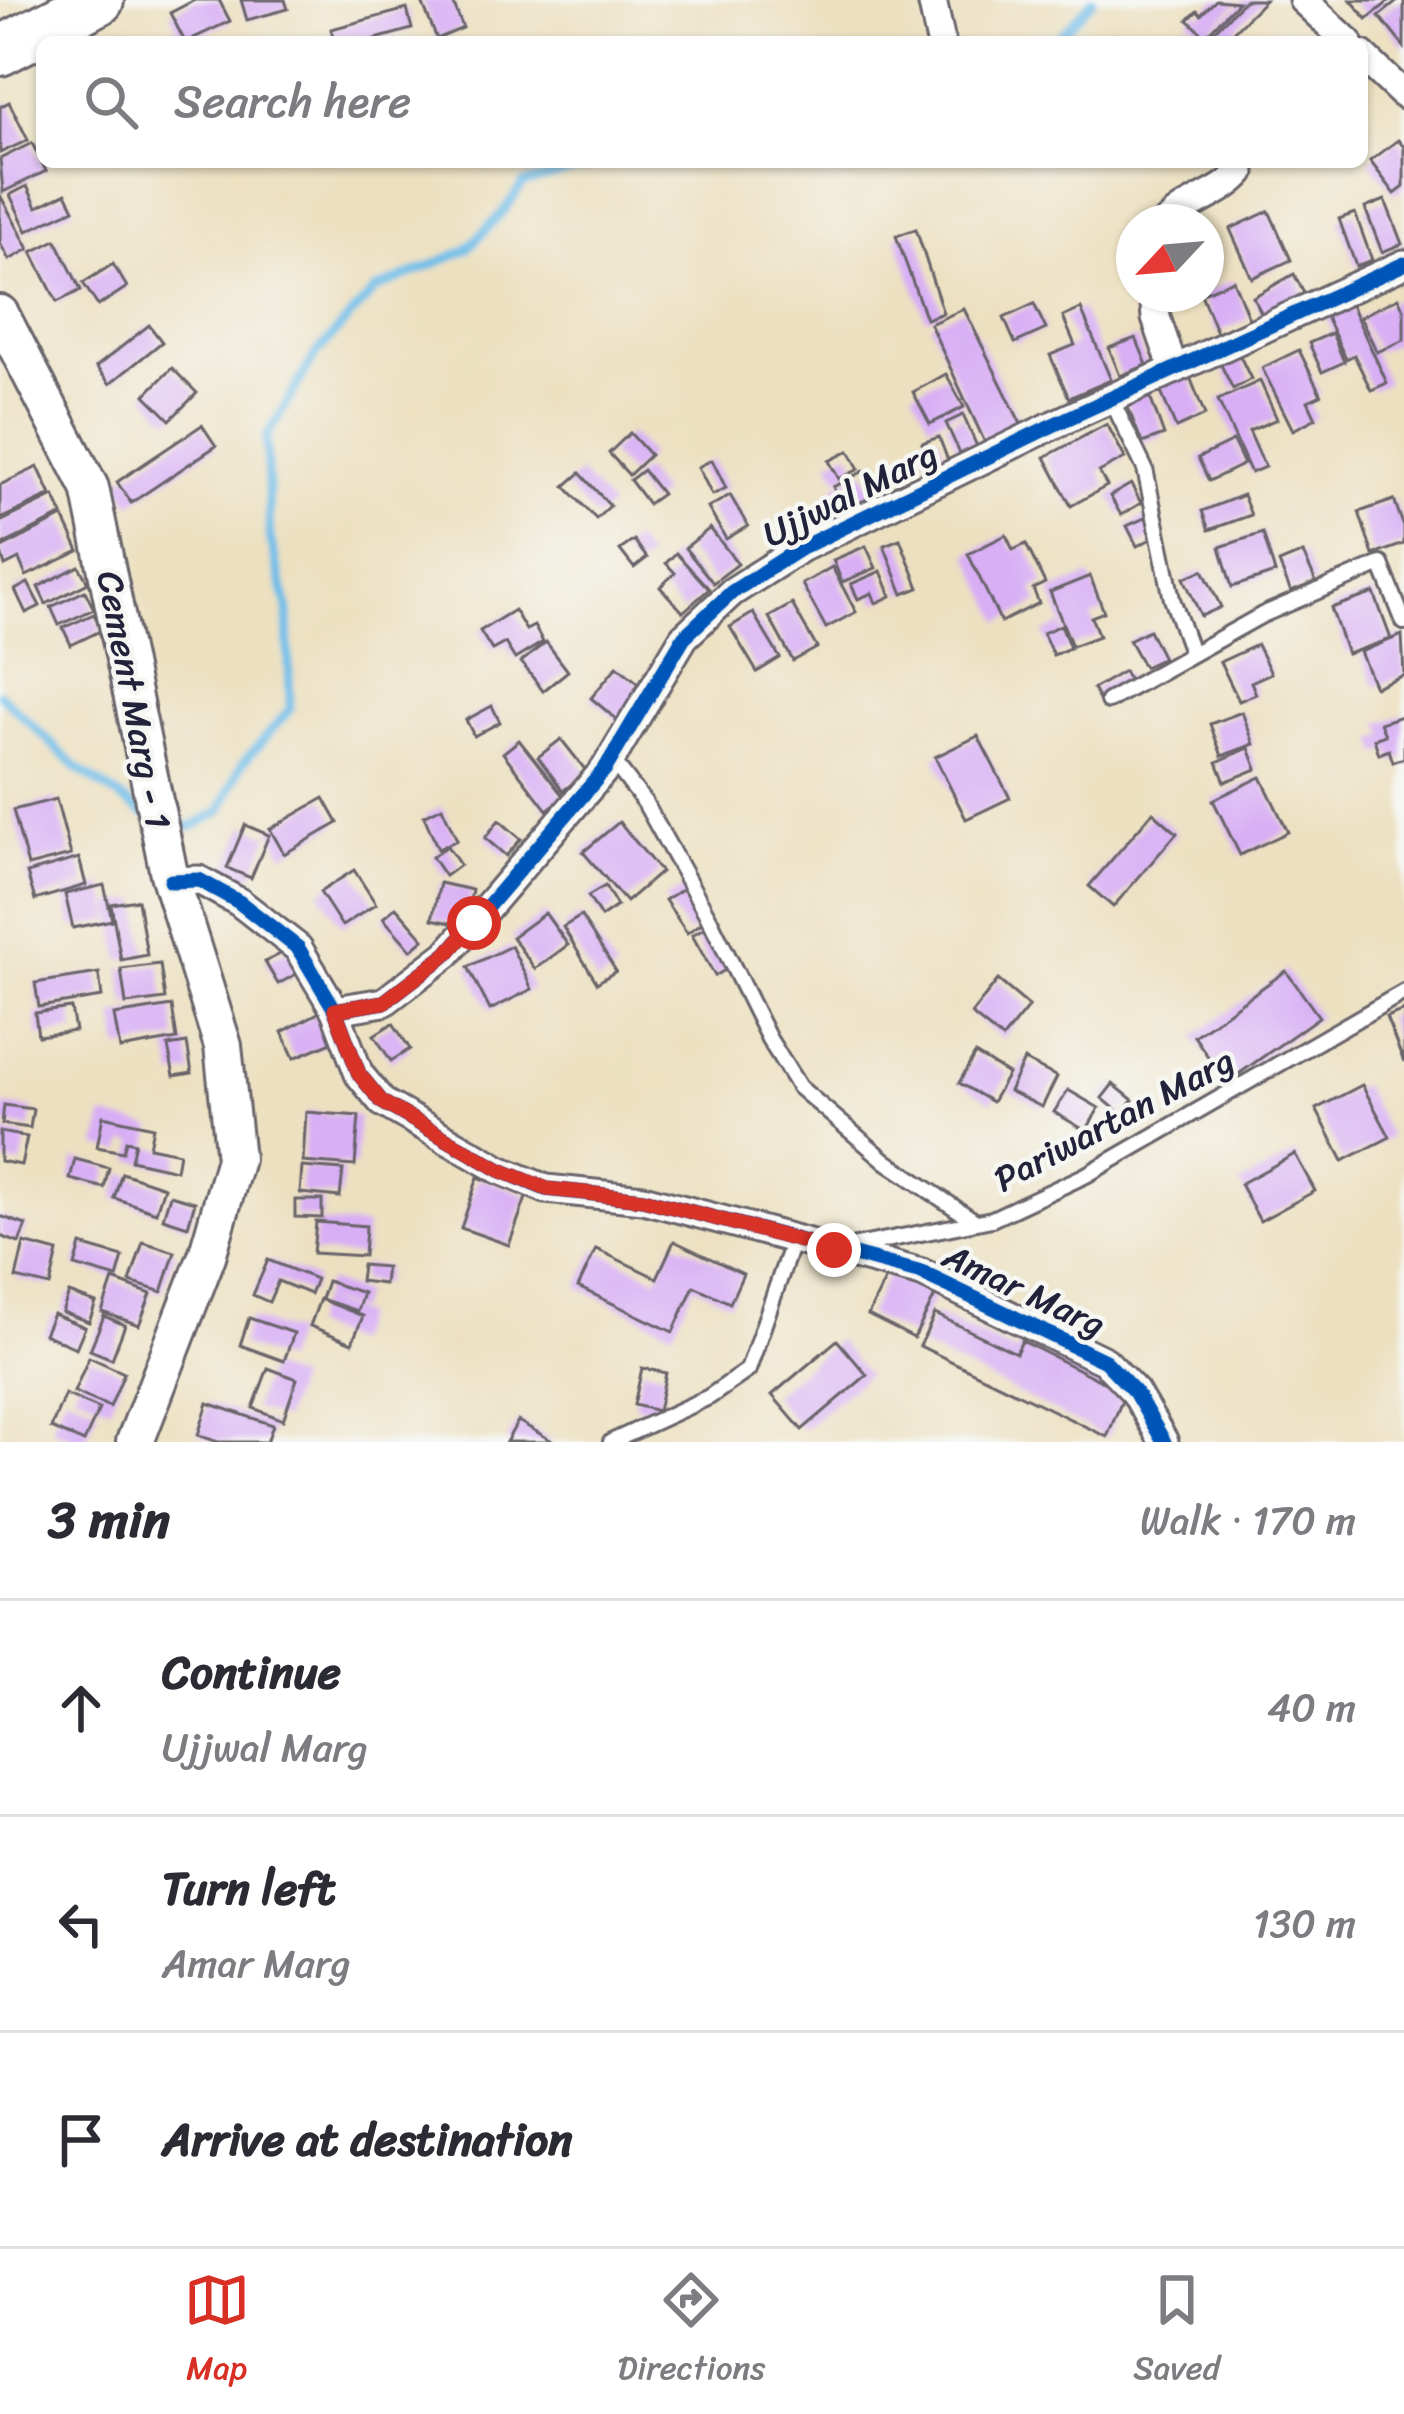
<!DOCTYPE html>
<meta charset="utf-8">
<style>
:root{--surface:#fff;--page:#f7f7f7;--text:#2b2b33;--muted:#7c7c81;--line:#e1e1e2;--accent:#d93025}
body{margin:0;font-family:Sriracha,sans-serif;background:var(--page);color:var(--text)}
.compass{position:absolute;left:1116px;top:204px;width:108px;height:108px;border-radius:50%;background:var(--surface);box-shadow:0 3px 9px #0004;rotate:244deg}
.stop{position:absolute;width:36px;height:36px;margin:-27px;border:9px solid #d93025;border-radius:50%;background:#fff}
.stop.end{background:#d93025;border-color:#fff;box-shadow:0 3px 12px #0008}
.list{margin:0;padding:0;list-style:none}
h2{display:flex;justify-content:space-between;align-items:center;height:156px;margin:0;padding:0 48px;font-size:51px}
h2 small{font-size:39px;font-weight:400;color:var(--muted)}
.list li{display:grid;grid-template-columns:78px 1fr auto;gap:36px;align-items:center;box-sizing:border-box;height:216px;padding:0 48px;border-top:3px solid var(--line)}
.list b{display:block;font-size:45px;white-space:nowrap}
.list p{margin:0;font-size:39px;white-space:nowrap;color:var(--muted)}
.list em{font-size:39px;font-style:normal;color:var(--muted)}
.icon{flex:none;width:66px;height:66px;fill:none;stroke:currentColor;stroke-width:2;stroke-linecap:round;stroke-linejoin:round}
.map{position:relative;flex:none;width:1404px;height:1442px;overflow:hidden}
.search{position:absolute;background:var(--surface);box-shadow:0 3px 9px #0004;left:36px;right:36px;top:36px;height:132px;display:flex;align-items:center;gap:30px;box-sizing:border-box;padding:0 42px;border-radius:18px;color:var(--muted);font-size:45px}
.sheet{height:804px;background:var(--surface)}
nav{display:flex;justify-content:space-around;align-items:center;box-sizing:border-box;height:168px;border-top:3px solid var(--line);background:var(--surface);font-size:33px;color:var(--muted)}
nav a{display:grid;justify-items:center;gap:6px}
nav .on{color:var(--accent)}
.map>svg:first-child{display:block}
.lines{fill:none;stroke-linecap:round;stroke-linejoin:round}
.stream{stroke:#6fbee9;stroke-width:9}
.building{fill:#d8aef5}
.service-casing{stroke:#69646a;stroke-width:20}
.minor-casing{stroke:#69646a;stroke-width:33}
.tertiary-casing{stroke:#69646a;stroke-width:42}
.trunk-casing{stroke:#69646a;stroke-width:54}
.service{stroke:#fff;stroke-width:14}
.minor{stroke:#fff;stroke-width:27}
.tertiary{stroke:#fff;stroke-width:36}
.trunk{stroke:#fff;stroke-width:48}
.cycleway-casing{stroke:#f6f6f2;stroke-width:22}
.cycleway{stroke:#0057b8;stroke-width:15}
.route{stroke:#d93025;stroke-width:15}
.labels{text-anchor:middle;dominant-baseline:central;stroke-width:9;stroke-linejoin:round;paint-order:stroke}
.street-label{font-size:36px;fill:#22223b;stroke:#f6f6f2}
</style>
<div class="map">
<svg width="1404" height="1442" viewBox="0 0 1404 1442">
<rect width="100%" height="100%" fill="#f6f6f2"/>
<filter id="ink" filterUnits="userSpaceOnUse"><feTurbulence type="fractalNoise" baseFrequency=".00833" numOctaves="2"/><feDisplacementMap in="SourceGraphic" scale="24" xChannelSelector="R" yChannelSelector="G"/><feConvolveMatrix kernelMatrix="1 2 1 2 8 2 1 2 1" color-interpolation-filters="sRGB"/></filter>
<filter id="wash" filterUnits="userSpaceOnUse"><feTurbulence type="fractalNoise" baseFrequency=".004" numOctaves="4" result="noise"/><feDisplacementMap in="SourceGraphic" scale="48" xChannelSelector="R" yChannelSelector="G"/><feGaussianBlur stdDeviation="2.7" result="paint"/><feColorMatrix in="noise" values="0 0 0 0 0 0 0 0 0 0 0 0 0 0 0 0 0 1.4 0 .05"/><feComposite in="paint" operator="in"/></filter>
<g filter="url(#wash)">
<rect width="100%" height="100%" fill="#ece0c0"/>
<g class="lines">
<g class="stream">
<polyline points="1054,42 1093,0"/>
<polyline points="0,694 77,768 144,814"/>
<polyline points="166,821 191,827 220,812 241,765 290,709 288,608 270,538 266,438 316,354 375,290 466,250 503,212 523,184 603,162"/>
</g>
</g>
<g id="blocks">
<g class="building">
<polygon points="195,0 219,0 230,21 185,42 170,13"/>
<polygon points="241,0 285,0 288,9 247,20"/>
<polygon points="421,0 452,0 463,28 437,39"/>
<polygon points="1216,0 1238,2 1205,36 1188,20 1197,11 1201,15"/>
<polygon points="1245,0 1265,0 1223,42 1203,42"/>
<polygon points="1351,0 1391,0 1367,19"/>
<polygon points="1399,0 1404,0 1404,47 1379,16"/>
<polygon points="407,9 412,29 365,42 335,42 331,29"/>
<polygon points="9,102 28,140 0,153 0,107"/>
<polygon points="1398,140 1404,147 1404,187 1395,194 1370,161"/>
<polygon points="32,143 46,171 3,192 0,159"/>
<polygon points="27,186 37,207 66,193 74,209 27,231 10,195"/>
<polygon points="0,195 29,249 9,260 0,243"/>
<polygon points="1385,200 1402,244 1382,252 1365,208"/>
<polygon points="1269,211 1291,260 1252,278 1230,229"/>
<polygon points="1355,213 1372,260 1356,266 1339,219"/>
<polygon points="916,229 943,313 926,319 896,236"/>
<polygon points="56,240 81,290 57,302 32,252"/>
<polygon points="113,264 127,287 98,306 83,283"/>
<polygon points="1294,274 1304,293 1263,316 1253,297"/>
<polygon points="1233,280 1249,319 1217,333 1201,294"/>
<polygon points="1398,298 1404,310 1404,340 1377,352 1360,317"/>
<polygon points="1034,304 1046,329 1015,343 1004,318"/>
<polygon points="1351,305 1387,383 1371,390 1354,355 1346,359 1326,317"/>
<polygon points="964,309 1024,430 987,447 930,324"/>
<polygon points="1081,309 1111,380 1069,398 1050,355 1075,345 1063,317"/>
<polygon points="149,325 162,342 110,384 96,367"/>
<polygon points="1332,333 1344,362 1322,372 1309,343"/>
<polygon points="1136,338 1147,365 1120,376 1109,348"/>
<polygon points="1299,350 1321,395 1308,401 1316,418 1293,430 1262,368"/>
<polygon points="1238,352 1251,379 1233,389 1219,361"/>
<polygon points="172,368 197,393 170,420 145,395"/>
<polygon points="1188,372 1205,415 1176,428 1158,385"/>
<polygon points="946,374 964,407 930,424 913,392"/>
<polygon points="1260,381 1277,419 1249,431 1265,467 1251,473 1218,400"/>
<polygon points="1147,389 1164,435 1142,443 1124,397"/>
<polygon points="963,415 979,451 962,458 946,423"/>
<polygon points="1107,424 1125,458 1099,472 1107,486 1071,506 1045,457"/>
<polygon points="202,425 216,446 131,503 117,482"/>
<polygon points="630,433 650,455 629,475 609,453"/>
<polygon points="939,437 949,463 931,469 922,443"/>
<polygon points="1233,441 1244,464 1209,481 1198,458"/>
<polygon points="849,451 859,469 839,479 829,461"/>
<polygon points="712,460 726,488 712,495 698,467"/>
<polygon points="38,467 51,495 0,519 0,485"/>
<polygon points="643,470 662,494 648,504 630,480"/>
<polygon points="864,471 877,494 845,511 833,487"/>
<polygon points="580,473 610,506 596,519 565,486"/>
<polygon points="1131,484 1141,503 1121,515 1110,496"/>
<polygon points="730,495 748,526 726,539 708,508"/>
<polygon points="1243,495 1251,515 1209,530 1202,511"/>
<polygon points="54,496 63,515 0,546 0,522"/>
<polygon points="1394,500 1404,527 1404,544 1373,555 1359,512"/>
<polygon points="63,517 79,551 26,576 19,559 5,566 0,549"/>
<polygon points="1147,517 1157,536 1137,546 1127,526"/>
<polygon points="710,528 738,564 713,583 685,548"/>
<polygon points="1263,533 1275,573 1232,587 1220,547"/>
<polygon points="1006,535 1013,550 1026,544 1045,583 1033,589 1039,603 1001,622 968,554"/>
<polygon points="900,539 919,588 903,594 884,545"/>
<polygon points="634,540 647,558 634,568 620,550"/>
<polygon points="866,546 876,568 842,582 833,560"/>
<polygon points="676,553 709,589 683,612 660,587 675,573 666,563"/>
<polygon points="1303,553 1316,582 1291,592 1279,563"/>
<polygon points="79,566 88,583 46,604 38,587"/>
<polygon points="832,567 856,612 826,628 802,584"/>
<polygon points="1203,570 1221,607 1201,616 1184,578"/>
<polygon points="881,571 891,596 876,603 872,593 858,599 851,584"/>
<polygon points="1090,576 1104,612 1091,617 1099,636 1072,646 1050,592"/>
<polygon points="28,583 40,606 26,613 15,590"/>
<polygon points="85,591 94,609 59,625 51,607"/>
<polygon points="1374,593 1391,639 1347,654 1331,608"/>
<polygon points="792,604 817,648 793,661 769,617"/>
<polygon points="514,610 526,630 534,626 543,642 515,659 505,643 492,650 480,631"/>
<polygon points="753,613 780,658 757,672 730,627"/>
<polygon points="94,614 102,630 71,645 63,628"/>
<polygon points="1061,625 1070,648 1053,655 1043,633"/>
<polygon points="1149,630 1163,658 1144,667 1129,640"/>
<polygon points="1402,635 1404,675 1375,687 1360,652"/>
<polygon points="546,642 568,671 543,691 521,662"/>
<polygon points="1257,645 1271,673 1251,682 1256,694 1239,701 1220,662"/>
<polygon points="617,666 647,690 621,723 591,698"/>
<polygon points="1124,671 1131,684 1100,702 1093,689"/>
<polygon points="492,706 500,722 474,736 466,720"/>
<polygon points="1242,712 1254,744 1222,756 1210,724"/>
<polygon points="1404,715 1404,758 1393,762 1389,750 1379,754 1374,739 1385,735 1380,723"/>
<polygon points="978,736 1010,798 966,819 935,757"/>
<polygon points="561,739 587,772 563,791 538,757"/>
<polygon points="519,740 564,797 547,810 503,753"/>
<polygon points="1249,748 1257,769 1225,782 1217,762"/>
<polygon points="1261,777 1288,832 1240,855 1213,800"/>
<polygon points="324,798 338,823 284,854 270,829"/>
<polygon points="56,799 71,855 28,866 13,810"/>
<polygon points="442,807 457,840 438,849 424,816"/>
<polygon points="1153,812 1177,833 1113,907 1089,886"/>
<polygon points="499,820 521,839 506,856 485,838"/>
<polygon points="619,822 661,872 626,902 583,852"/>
<polygon points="245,825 269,835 251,878 227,868"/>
<polygon points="447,846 460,865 445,876 432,857"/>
<polygon points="79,858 86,885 35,900 27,873"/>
<polygon points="354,870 376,904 342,926 320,892"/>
<polygon points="440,883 472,890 465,926 432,919"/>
<polygon points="104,885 112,920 73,928 65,894"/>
<polygon points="605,886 617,906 601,917 588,896"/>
<polygon points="684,888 706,920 687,933 665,900"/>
<polygon points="138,900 147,955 121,960 111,904"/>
<polygon points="396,907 424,939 411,950 383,918"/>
<polygon points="545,913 568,945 535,969 512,937"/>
<polygon points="581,916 616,971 597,983 563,927"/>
<polygon points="707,926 730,967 715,976 692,935"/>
<polygon points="511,946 532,989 490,1010 468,967"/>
<polygon points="288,950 300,972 278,984 265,962"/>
<polygon points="160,964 165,999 126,1004 121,969"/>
<polygon points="1286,971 1319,1017 1226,1083 1194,1036"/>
<polygon points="99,973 102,997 39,1007 35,983"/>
<polygon points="998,980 1029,1006 1002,1039 971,1014"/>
<polygon points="172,1006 177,1039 120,1049 114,1015"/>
<polygon points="71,1008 75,1031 38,1036 35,1013"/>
<polygon points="1404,1010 1404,1062 1386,1017"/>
<polygon points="320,1012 334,1041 294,1058 282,1032"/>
<polygon points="393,1023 410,1049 391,1061 374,1035"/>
<polygon points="187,1043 192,1073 174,1076 168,1046"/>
<polygon points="975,1054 1008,1074 992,1102 959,1083"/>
<polygon points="1024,1060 1057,1077 1042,1107 1009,1091"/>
<polygon points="1113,1084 1133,1100 1121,1114 1102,1098"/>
<polygon points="1362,1085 1390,1137 1343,1161 1316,1109"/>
<polygon points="1068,1090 1099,1108 1086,1131 1054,1112"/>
<polygon points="4,1105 33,1109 30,1128 2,1124"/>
<polygon points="306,1112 359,1116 355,1166 303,1162"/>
<polygon points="103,1116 153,1127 149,1147 179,1153 176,1170 131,1160 135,1143 126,1141 123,1152 97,1147"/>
<polygon points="0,1132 27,1137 21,1165 0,1161"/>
<polygon points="1295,1154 1315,1191 1260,1221 1240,1184"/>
<polygon points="75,1159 109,1168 104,1188 70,1179"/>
<polygon points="302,1167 343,1170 340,1197 300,1193"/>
<polygon points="122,1173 164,1187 156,1212 114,1198"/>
<polygon points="478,1177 527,1195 509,1245 461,1228"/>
<polygon points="170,1195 195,1202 188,1226 163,1218"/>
<polygon points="295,1200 322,1200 322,1218 295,1217"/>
<polygon points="0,1216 26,1225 19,1243 0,1236"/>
<polygon points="316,1222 366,1226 364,1256 313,1253"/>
<polygon points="674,1241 743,1274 730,1303 694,1286 673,1332 578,1287 596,1249 657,1278"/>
<polygon points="143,1242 175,1252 162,1292 130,1282"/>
<polygon points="24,1243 58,1252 50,1286 16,1278"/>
<polygon points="81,1245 123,1257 117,1278 75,1266"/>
<polygon points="268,1260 316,1279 310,1294 278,1281 269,1302 253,1295"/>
<polygon points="362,1265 386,1267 384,1284 360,1281"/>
<polygon points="889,1272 935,1296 914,1338 868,1315"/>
<polygon points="113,1280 151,1294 139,1325 102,1312"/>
<polygon points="327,1281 363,1293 357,1311 321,1299"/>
<polygon points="69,1293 96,1303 89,1322 62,1312"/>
<polygon points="320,1299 363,1316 352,1343 310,1326"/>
<polygon points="53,1314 85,1327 76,1348 44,1334"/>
<polygon points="935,1314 1016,1353 1022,1341 1125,1393 1107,1437 920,1346"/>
<polygon points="104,1316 125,1325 112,1359 90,1350"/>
<polygon points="249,1318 294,1333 284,1361 240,1345"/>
<polygon points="837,1340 867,1375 802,1430 772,1395"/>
<polygon points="89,1357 124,1373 110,1407 74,1392"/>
<polygon points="268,1368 297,1379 283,1420 253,1408"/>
<polygon points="642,1368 666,1373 658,1411 634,1405"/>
<polygon points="65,1394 99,1409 84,1442 51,1428"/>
<polygon points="208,1403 273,1425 267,1442 218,1442 198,1435"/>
<polygon points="518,1421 554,1442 506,1442"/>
</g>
</g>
</g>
<g filter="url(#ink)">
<use href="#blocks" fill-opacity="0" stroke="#69646a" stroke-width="3"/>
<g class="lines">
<g class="service-casing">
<g id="service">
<polyline points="1111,399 1145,469 1172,599 1191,652"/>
<polyline points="1108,701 1262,615 1381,564 1404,622"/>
<polyline points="612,760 645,803 710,920 769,1039 799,1087 887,1162 976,1222"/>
<polyline points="851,1247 992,1219 1086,1175 1404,992"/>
<polyline points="611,1442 709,1397 748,1370 793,1240"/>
</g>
</g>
<g class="minor-casing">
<g id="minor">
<polyline points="932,0 941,42"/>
<polyline points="1303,0 1348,42"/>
<polyline points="1362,55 1404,95"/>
<path d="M1168,222c21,-21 54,-28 73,-50l-1,-10"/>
<polyline points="1154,294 1156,318 1174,370"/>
<polyline points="171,881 199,880 239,902 298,948 335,1010 359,1074 382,1102 500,1170 546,1189 643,1199 922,1273 1105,1361 1135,1392 1164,1442"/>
<polyline points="335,1010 384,1002 447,954 605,769 684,637 732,592 801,548 1053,425 1404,264"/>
</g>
</g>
<g class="tertiary-casing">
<polyline id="tertiary" points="0,314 90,488 169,874 223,1046 235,1159 207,1256 135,1442"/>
</g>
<g class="trunk-casing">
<polyline id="trunk" points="0,51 99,0"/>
</g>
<use href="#service" class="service"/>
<use href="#minor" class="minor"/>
<use href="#tertiary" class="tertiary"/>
<use href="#trunk" class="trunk"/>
<g class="cycleway-casing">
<g id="cycleway">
<polyline points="171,881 199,880 239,902 298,948 335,1010 359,1074 382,1102 500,1170 546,1189 643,1199 922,1273 1105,1361 1135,1392 1164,1442"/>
<polyline points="335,1010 384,1002 447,954 605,769 684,637 732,592 801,548 1053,425 1404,264"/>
</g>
</g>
<use href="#cycleway" class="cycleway"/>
</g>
</g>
<g class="lines" filter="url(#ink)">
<polyline class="route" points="474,923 447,954 384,1002 335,1010 359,1074 382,1102 500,1170 547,1189 643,1199 834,1250"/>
</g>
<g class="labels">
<g class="street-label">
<text transform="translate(850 494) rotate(-27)">Ujjwal Marg</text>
<text transform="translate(134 700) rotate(79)">Cement Marg - 1</text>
<text transform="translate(1114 1120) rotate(-28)">Pariwartan Marg</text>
<text transform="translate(1024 1290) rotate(25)">Amar Marg</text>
</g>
</g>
</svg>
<svg class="compass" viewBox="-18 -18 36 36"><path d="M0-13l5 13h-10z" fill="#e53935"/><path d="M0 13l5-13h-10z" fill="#7c7c81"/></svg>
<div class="stop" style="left:474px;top:923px"></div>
<div class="stop end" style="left:834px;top:1250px"></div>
<div class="search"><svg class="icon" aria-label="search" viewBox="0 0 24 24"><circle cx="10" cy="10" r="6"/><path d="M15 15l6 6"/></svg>Search here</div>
</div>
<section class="sheet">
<h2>3 min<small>Walk · 170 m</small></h2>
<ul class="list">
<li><svg class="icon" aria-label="ahead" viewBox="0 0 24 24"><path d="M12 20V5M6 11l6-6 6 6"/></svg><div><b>Continue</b><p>Ujjwal Marg</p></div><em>40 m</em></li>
<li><svg class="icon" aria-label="left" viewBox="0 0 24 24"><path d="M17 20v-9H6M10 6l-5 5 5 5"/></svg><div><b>Turn left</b><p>Amar Marg</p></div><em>130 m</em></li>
<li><svg class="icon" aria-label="arrive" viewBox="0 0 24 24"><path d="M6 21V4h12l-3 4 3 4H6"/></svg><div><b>Arrive at destination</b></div></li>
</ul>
</section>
<nav>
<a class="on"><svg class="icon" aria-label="map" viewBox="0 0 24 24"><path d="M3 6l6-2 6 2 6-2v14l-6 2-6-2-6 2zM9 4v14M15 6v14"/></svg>Map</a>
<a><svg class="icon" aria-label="directions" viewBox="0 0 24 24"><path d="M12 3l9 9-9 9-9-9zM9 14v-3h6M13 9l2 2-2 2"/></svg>Directions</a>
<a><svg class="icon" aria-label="saved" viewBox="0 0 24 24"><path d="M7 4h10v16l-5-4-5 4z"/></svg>Saved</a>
</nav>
